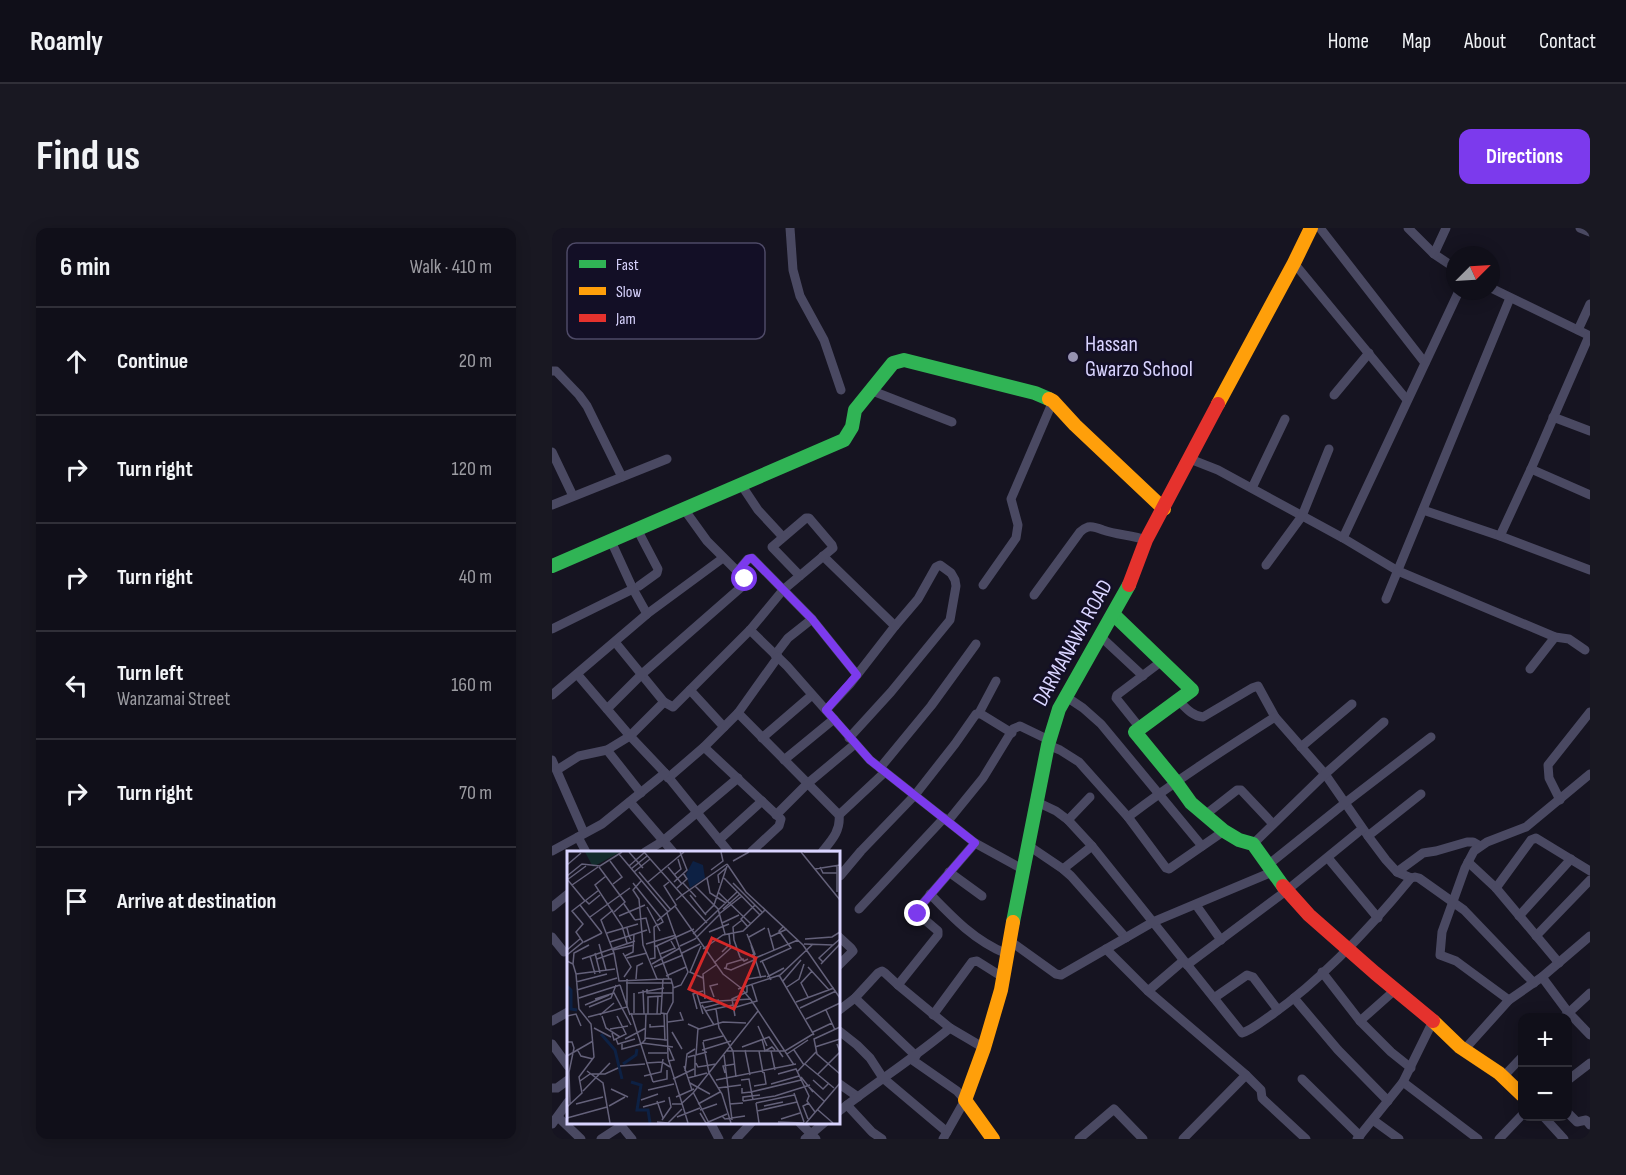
<!DOCTYPE html>
<meta charset="utf-8">
<style>
:root{--surface:#100f19;--page:#191822;--text:#f1f3f6;--muted:#9c9ca2;--line:#302f38;--accent:#7c3aed}
body{margin:0;font-family:"Sofia Sans Condensed",sans-serif;background:var(--page);color:var(--text)}
.controls{position:absolute;right:18px;bottom:18px;display:grid;overflow:hidden;border-radius:12px;box-shadow:0 3px 15px #0003}
.controls button{width:54px;height:54px;display:grid;place-items:center;padding:0;border:0;border-bottom:2px solid var(--line);background:var(--surface);color:var(--text);font:30px sans-serif}
.compass{position:absolute;left:894px;top:18px;width:54px;height:54px;border-radius:50%;background:var(--surface);box-shadow:0 3px 15px #0003;rotate:66deg}
.stop{position:absolute;width:18px;height:18px;margin:-14px;border:4px solid #7c3aed;border-radius:50%;background:#fff}
.stop.end{background:#7c3aed;border-color:#fff;box-shadow:0 2px 6px #0008}
.list{margin:0;padding:0;list-style:none}
h2{display:flex;justify-content:space-between;align-items:center;height:78px;margin:0;padding:0 24px;font-size:26px}
h2 small{font-size:20px;font-weight:400;color:var(--muted)}
.list li{display:grid;grid-template-columns:39px 1fr auto;gap:18px;align-items:center;box-sizing:border-box;height:108px;padding:0 24px;border-top:2px solid var(--line)}
.list b{display:block;font-size:22px;white-space:nowrap}
.list p{margin:0;font-size:20px;white-space:nowrap;color:var(--muted)}
.list em{font-size:20px;font-style:normal;color:var(--muted)}
.icon{flex:none;width:33px;height:33px;fill:none;stroke:currentColor;stroke-width:2;stroke-linecap:round;stroke-linejoin:round}
.map{position:relative;flex:none;width:1038px;height:911px;overflow:hidden;border-radius:12px}
header{display:flex;align-items:center;gap:36px;box-sizing:border-box;height:84px;padding:0 30px;background:var(--surface);border-bottom:2px solid var(--line)}
header strong{font-size:28px}
nav{display:flex;gap:33px;margin-inline-start:auto;font-size:21px}
.intro{display:flex;align-items:center;justify-content:space-between;box-sizing:border-box;height:144px;padding:0 36px}
h1{margin:0;font-size:42px}
.button{padding:15px 27px;border-radius:12px;background:var(--accent);color:#fff;font-size:21px;font-weight:700}
main{display:flex;gap:36px;padding:0 36px}
aside{flex:1;background:var(--surface);border-radius:12px;box-shadow:0 3px 15px #0003}
.map>svg:first-child{display:block}
.lines{fill:none;stroke-linecap:round;stroke-linejoin:round}
.street{stroke:#4a4962;stroke-width:9}
.fast{stroke:#30b455;stroke-width:14}
.slow{stroke:#ff9f0a;stroke-width:14}
.jam{stroke:#e5322d;stroke-width:14}
.route{stroke:#7c3aed;stroke-width:8}
.poi-dot{fill:#9591b1;stroke:#130f26;stroke-width:2}
.labels{text-anchor:middle;dominant-baseline:central;stroke-width:5;stroke-linejoin:round;paint-order:stroke}
.poi-label{font-size:22px;fill:#d9d4ff;stroke:#130f26;text-anchor:start}
.street-label{font-size:22px;fill:#d9d4ff;stroke:#130f26}
.inset-river{fill:none;stroke:#0d2144;stroke-width:3}
.inset-road{fill:none;stroke:#64617a;stroke-width:1.5}
.view{fill:#d62828;fill-opacity:0.15;stroke:#d62828;stroke-width:3}
.inset-edge{fill:none;stroke:#d9d4ff;stroke-width:3}
.key{fill:#130f26;stroke:#4e4a67;stroke-width:1.5}
.key-label{font-size:16px;fill:#d9d4ff}
</style>
<header>
<strong>Roamly</strong>
<nav><a>Home</a><a>Map</a><a>About</a><a>Contact</a></nav>
</header>
<div class="intro"><h1>Find us</h1><a class="button">Directions</a></div>
<main>
<aside>
<h2>6 min<small>Walk · 410 m</small></h2>
<ul class="list">
<li><svg class="icon" aria-label="ahead" viewBox="0 0 24 24"><path d="M12 20V5M6 11l6-6 6 6"/></svg><div><b>Continue</b></div><em>20 m</em></li>
<li><svg class="icon" aria-label="right" viewBox="0 0 24 24"><path d="M7 20v-9h11M14 6l5 5-5 5"/></svg><div><b>Turn right</b></div><em>120 m</em></li>
<li><svg class="icon" aria-label="right" viewBox="0 0 24 24"><path d="M7 20v-9h11M14 6l5 5-5 5"/></svg><div><b>Turn right</b></div><em>40 m</em></li>
<li><svg class="icon" aria-label="left" viewBox="0 0 24 24"><path d="M17 20v-9H6M10 6l-5 5 5 5"/></svg><div><b>Turn left</b><p>Wanzamai Street</p></div><em>160 m</em></li>
<li><svg class="icon" aria-label="right" viewBox="0 0 24 24"><path d="M7 20v-9h11M14 6l5 5-5 5"/></svg><div><b>Turn right</b></div><em>70 m</em></li>
<li><svg class="icon" aria-label="arrive" viewBox="0 0 24 24"><path d="M6 21V4h12l-3 4 3 4H6"/></svg><div><b>Arrive at destination</b></div></li>
</ul>
</aside>
<div class="map">
<svg width="1038" height="911" viewBox="0 0 1038 911">
<rect width="100%" height="100%" fill="#161421"/>
<g class="lines">
<g class="street">
<polyline points="238,0 241,42 248,68 272,112 289,162"/>
<polyline points="768,0 873,135"/>
<polyline points="856,0 882,26 903,40"/>
<polyline points="1028,0 1038,4"/>
<polyline points="882,26 894,0"/>
<polyline points="742,35 855,172"/>
<polyline points="939,60 1038,108"/>
<polyline points="1026,102 1038,76"/>
<polyline points="0,143 4,143 27,167 35,178 70,249"/>
<polyline points="318,162 400,194"/>
<polyline points="782,167 817,125"/>
<polyline points="1001,189 1038,203"/>
<polyline points="0,224 21,268"/>
<polyline points="638,231 666,242 791,310 846,343 1003,409 1017,411 1033,422"/>
<polyline points="979,241 1038,267"/>
<polyline points="188,255 206,282 231,309"/>
<polyline points="700,260 733,191"/>
<polyline points="0,277 115,231"/>
<polyline points="871,282 948,308 1038,342"/>
<polyline points="85,301 106,341 105,345 87,358"/>
<polyline points="948,308 979,241 1037,108"/>
<polyline points="791,310 907,63"/>
<polyline points="59,313 81,361 95,386"/>
<polyline points="271,328 343,398"/>
<polyline points="714,337 750,288 777,221"/>
<polyline points="185,344 196,331 200,330 260,391 305,447"/>
<polyline points="431,357 464,310 466,297 459,271 501,173"/>
<path d="M482,367l46,-63c2,-2 5,-4 8,-5 5,-1 10,1 15,3 14,5 29,5 43,10"/>
<polyline points="834,371 958,70"/>
<polyline points="0,401 81,361"/>
<polyline points="198,402 235,438 318,532 423,615 472,642"/>
<polyline points="548,408 591,448"/>
<polyline points="63,414 112,474 121,479 198,402 231,362 281,320 280,317 257,290 254,290 220,319 248,348"/>
<polyline points="223,427 236,410 260,391"/>
<polyline points="978,441 1003,409"/>
<polyline points="25,446 78,508 113,545 177,624"/>
<polyline points="138,462 172,499"/>
<polyline points="0,467 95,386 171,330"/>
<polyline points="513,468 531,480 549,496 650,618"/>
<path d="M627,473c7,7 13,15 24,16l49,-29 6,-2 17,31 50,57 43,62 18,24 11,12 14,6 4,-1 4,1 45,32 70,73"/>
<polyline points="55,481 90,446 194,355 193,351 155,313 132,281"/>
<polyline points="274,482 298,456 343,398 366,371 384,339 388,337 399,345 403,352 404,358 398,392 339,464 297,510"/>
<path d="M186,485l101,102c2,16 -8,26 -17,37"/>
<polyline points="427,485 444,453"/>
<polyline points="588,500 564,470 565,467 610,433"/>
<polyline points="210,510 260,467"/>
<polyline points="496,517 508,522 527,534 576,589 614,640 617,641 672,603"/>
<polyline points="152,519 229,591 227,598 199,624"/>
<polyline points="749,519 800,476"/>
<polyline points="55,522 89,565"/>
<polyline points="0,532 32,605"/>
<polyline points="232,532 282,491"/>
<polyline points="328,540 379,478 424,416"/>
<polyline points="5,542 27,528 55,522 78,508 112,474"/>
<polyline points="116,550 152,519 186,485 226,429"/>
<polyline points="1008,572 997,550 996,537 1038,484"/>
<polyline points="78,574 121,624"/>
<path d="M485,574l19,9 12,9 24,26 150,187c10,-3 19,-11 28,-17 53,-37 100,-88 141,-138"/>
<polyline points="224,587 255,556 303,516"/>
<polyline points="287,587 333,544"/>
<polyline points="653,587 685,562 689,562 721,596"/>
<path d="M576,589c47,-36 97,-68 147,-100"/>
<polyline points="516,592 538,569"/>
<polyline points="396,593 431,550 461,501 468,498 497,512"/>
<polyline points="816,608 869,566"/>
<polyline points="26,609 34,624"/>
<polyline points="167,612 210,573"/>
<polyline points="701,616 773,546 832,494"/>
<polyline points="477,618 511,641 519,648 574,710"/>
<polyline points="0,623 50,596 113,545"/>
<polyline points="93,624 111,613 186,550"/>
<polyline points="776,630 826,690"/>
<polyline points="916,634 944,660 1007,735"/>
<polyline points="716,637 793,575 879,509"/>
<polyline points="511,641 540,618"/>
<polyline points="397,644 430,668"/>
<polyline points="845,644 871,625 884,623 915,614 921,614 928,618"/>
<polyline points="288,648 309,623 363,567 403,516 424,486 429,486 460,505"/>
<polyline points="944,660 979,612 984,610 1038,643"/>
<path d="M378,666c23,24 45,47 77,60"/>
<polyline points="644,677 669,712"/>
<polyline points="0,679 16,666"/>
<polyline points="307,681 392,590"/>
<polyline points="967,688 1019,631"/>
<polyline points="286,708 299,720 301,723 286,738"/>
<polyline points="984,708 1038,652"/>
<polyline points="0,709 12,724"/>
<polyline points="458,713 504,746 509,747 601,694 720,644"/>
<polyline points="554,721 596,763 694,847 709,862 710,870 713,873 754,911"/>
<polyline points="635,737 734,663 810,601"/>
<polyline points="770,744 808,793 839,824 859,840"/>
<polyline points="990,749 1016,784 1038,807"/>
<polyline points="346,757 386,707 386,703 366,686 366,681 423,615"/>
<polyline points="596,763 631,733"/>
<polyline points="303,770 364,828"/>
<polyline points="662,770 695,747 701,749 726,782"/>
<polyline points="742,770 786,822 836,873"/>
<polyline points="957,772 904,733 888,727 890,704 913,640 922,623 935,614 974,599 1038,546"/>
<polyline points="286,783 303,770 326,745 330,743 333,745 346,757 398,800 432,820"/>
<polyline points="381,787 420,734 425,733 452,750"/>
<polyline points="1011,790 1038,765"/>
<polyline points="0,793 16,784"/>
<polyline points="808,793 843,762"/>
<polyline points="286,802 305,817 318,830 331,850 395,904"/>
<polyline points="0,816 16,838"/>
<polyline points="912,822 957,772 990,749 1038,708"/>
<polyline points="359,831 405,863 413,872 391,911"/>
<polyline points="951,849 970,829"/>
<polyline points="750,851 808,908"/>
<polyline points="1016,852 1038,835"/>
<polyline points="851,854 926,911"/>
<polyline points="286,855 306,869"/>
<polyline points="0,860 5,860 16,852"/>
<polyline points="295,877 320,904 330,911"/>
<path d="M286,884c37,-29 76,-54 112,-84"/>
<polyline points="1016,885 1025,894 1034,892 1038,897"/>
<polyline points="991,888 1012,911"/>
<polyline points="6,889 29,911"/>
<polyline points="821,892 847,911"/>
<polyline points="66,894 80,911"/>
<polyline points="158,894 167,911"/>
<polyline points="247,894 264,911"/>
<polyline points="0,896 16,874"/>
<polyline points="49,911 69,898"/>
<polyline points="184,911 200,894"/>
<polyline points="253,911 273,894"/>
<polyline points="527,911 562,881 591,911"/>
<polyline points="631,911 694,847"/>
<polyline points="805,911 851,854 881,793"/>
<polyline points="947,911 970,887"/>
</g>
<g class="fast">
<polyline points="0,338 292,212 300,199 303,182 341,135 352,132 483,165 497,171"/>
<polyline points="561,386 640,462 583,504 624,554 639,575 672,603 687,612 701,616 731,658"/>
<polyline points="461,694 496,517 507,481 577,357"/>
</g>
<g class="slow">
<polyline points="497,171 501,173 523,197 612,281"/>
<polyline points="666,176 742,35 759,0"/>
<polyline points="881,793 908,819 947,845 970,867"/>
<polyline points="441,911 413,872 432,820 449,762 461,694"/>
</g>
<g class="jam">
<polyline points="577,357 594,312 666,176"/>
<polyline points="731,658 757,687 823,745 881,793"/>
</g>
</g>
<g class="lines">
<polyline class="route" points="193,351 185,344 196,331 200,330 260,391 305,447 274,482 318,532 423,615 366,681 366,686"/>
</g>
<circle class="poi-dot" cx="521" cy="129" r="6"/>
<g class="labels">
<g class="poi-label">
<text x="533" y="116">Hassan<tspan x="533" dy="25">Gwarzo School</tspan></text>
</g>
<g class="street-label">
<text transform="translate(521 415) rotate(-61)">DARMANAWA ROAD</text>
</g>
</g>
<g transform="translate(15 623)">
<rect width="273" height="273" fill="#161421"/>
<path d="M18,1h35l-27,15z" fill="#132c2d"/>
<path d="M126,10l10,4 2,13 -15,10 -4,-14z" fill="#0d2144"/>
<path class="inset-river" d="M0,135l4,4v19l6,1M34,183l14,16 7,29M56,213l13,-9 1,-6M64,231l10,3 -4,25h11l2,13"/>
<path class="inset-road" d="M62,1l14,16M77,1l38,43 45,-31M234,1l39,48M237,1h34M52,3l49,58M43,10l12,16 -9,7M166,10l16,-9M160,13l19,28 57,53 37,53M0,14l14,-12M270,14v27M62,15l16,-14M32,16l26,35 -11,10M101,16l14,17M253,16l3,6h14M64,18l16,-13M248,18l25,-4M144,19l12,-9 -2,-9M67,21l16,-13M72,21l32,38M107,24l7,-6 -3,-10M0,25l15,-12 18,2 22,-14M39,25l-11,9 27,41 5,17M140,27l3,15 16,10M157,27l36,37M0,28l18,22M0,29l19,-14M74,30l-8,9 6,9 4,46 14,34M81,31l36,-30M107,31l13,-12 -7,-18M66,32l28,35 2,4 -5,3M116,32l13,14M152,32l-1,-8 8,-7M166,32l30,30M5,34l26,-18M128,35l23,23 7,25M110,37l10,-9 -4,-6M151,41l33,32M123,44l16,20M109,49l6,-5 25,28M19,50l3,3 11,-9M57,53l11,16M13,54l22,28M108,55l48,68 18,14 39,-13 33,-31M80,56l13,24M156,58l17,-15M46,59l-12,10 13,33 5,28 44,-2 -2,34 6,1 1,44 20,65M100,62l21,59 -7,13 -8,3M138,63l9,-9 13,-39M152,63l23,-18M52,65l26,-11M23,66l40,-29M68,69l11,-2 4,15M175,69l-9,7 1,13 6,17 4,4 4,-2M90,70l19,-16 -12,-19 5,-4M155,72l17,-8M181,76l-7,-8 14,-14M60,77l2,8 18,-6M201,77l6,22M142,81l20,-8M40,82l31,-9M126,83l44,-42M180,83l8,20 -3,1M182,86l16,-9M203,86l17,-8M238,88l27,-2 8,-5M17,91l18,-9M43,91l19,-6 2,4M32,93l7,26M79,93l30,-9M237,93l29,1 7,-6M184,94l10,33M90,95l12,33M113,95l15,-7 24,-24M134,95l-11,26 13,6M87,96l40,-18M136,98l20,-14 20,-4 22,-21M0,99l14,-12M46,99l21,-5M155,101l8,-8 -1,-10M28,102l5,20M56,102l8,14 -7,10M115,102l18,-9M93,103l15,-6 -4,-7M0,104l16,-13 -7,-10 7,-8 -11,-13 27,-21M23,105l5,18M58,105l8,-4 1,-18M60,107l20,-5M15,108l53,-18M30,108l17,-6M83,108l5,-1 -1,-31 4,-3M186,108l45,-19M0,110l6,3 3,10 3,35 12,15 3,33 -15,20 3,16 -15,14M195,110l9,19M193,111l31,-14 -12,-17 5,-5M256,111l-4,-4 14,-13M147,112l18,-16M6,113l1,-11 15,-8M85,113l28,-16M254,113l19,-20M87,116l29,-12M241,116l21,23M157,117l7,2 23,-10M159,117l1,-4 17,-5M9,123l39,-5M212,124l35,60M99,125l20,-9M200,126l17,-9M69,128l1,-13 6,-3M96,128h8l2,7v16l-6,12M181,128l18,-3M216,130l18,-21M9,131l31,-8M59,132h46M53,134l10,30M220,136l12,-8 5,-15M80,138v4h26M171,138l3,-1 10,12 43,65M10,139l40,-12M76,139l1,24M71,142l26,-5M130,143l6,20M147,146l-4,-11 8,-2M241,146l-7,-14 11,-12M12,147l41,-13M28,148l19,-6 17,32M138,148l-2,-25 13,-9M152,150l32,-2M229,151l38,-14M133,152l19,-3M18,154l24,-10M135,154l12,20M22,156l22,-9 5,-13M136,157l19,-5M166,157l24,-7 -5,-16M233,157l36,-17M130,158l-4,-15 10,-3M149,158l3,19 14,23 3,26M259,159l9,20M138,160l28,-6M64,162l22,69M67,162v-20M62,163h32M81,163v-17l14,-1M90,163l1,-18M97,163l1,27M33,164l14,-12M0,165l9,-2 5,12M35,165l4,12 14,9M168,165l-3,-17 15,-7v-6M21,166l39,-10v-28M239,168l34,-16M101,171l15,-2 -3,-8M83,173v3l15,-1M121,173l11,5 24,-7 23,1M191,175l9,20M273,176l-26,12 3,15 23,20M27,177l17,9M43,178l18,-3M105,181l10,17M246,181l19,-9M45,182l2,7 12,-6 -9,-18M78,187l22,2M49,188l2,5 17,-5M58,188l21,-11M195,188l3,12 7,-4 3,3M136,190l20,-5M0,191h5l2,6 -5,24 1,32M136,191l6,31M75,192l31,4M55,193v5l19,-5M74,193l4,-4 1,-26M175,196l27,-10 14,20M248,196l25,-8M10,198l4,7 12,3M135,199l29,-9M178,199l5,25M227,199l10,15M160,200h58l28,-17M192,200l4,22M204,200l4,19M81,202h19M220,203l21,-14M129,204l2,-27M157,204l6,49M0,205l26,-15M128,205v21M121,206l19,-5M101,210l6,-1 -5,-12M79,212l16,-1 8,5M129,212l2,4 18,-3M238,213l29,24M53,215l25,-2M117,215l8,24M20,220l16,12 7,40M118,220l2,-17 8,-5M230,221l19,-20M142,222l13,21 9,29M158,222l-2,-7 12,-2M211,223l18,-5 13,27 -2,5 8,11M251,223l22,-22 -3,-8M77,225l17,-4 2,-13M234,226l12,15M121,227l19,-5M106,228l21,-10M149,229l80,-16M174,229l8,-1 4,21M246,229l10,9 6,-6M13,230l10,-7h15l13,-6M86,231l14,-3v-9M123,232l20,11M204,233l28,-8M187,235l12,-2 -2,-12M241,235l16,15M151,237l23,-3M175,237v5l9,-1 50,-12M44,238l17,8M81,239l26,-6M16,240l27,-28M126,241l16,31M227,242l10,29M109,246l18,-8M74,249l17,-6M90,250l6,17M176,250l32,-5 35,-11M176,250v-4l17,-2M189,252l38,-8M189,252l3,20M9,253l27,-7M105,253h9l12,-11 65,-82M131,253l22,-12M42,255l16,-9M197,255l19,-4M76,256l22,-6M133,259l17,-6M251,259l15,13M190,260l40,-9M133,262l6,10 21,-9M155,265l3,3 20,-3M110,266l23,-9M0,267l40,-11M214,268l19,-6M241,268l-5,-13 6,-3M95,269l9,-13 -2,-10M165,269l-2,-16 13,-1M90,271l11,1 14,-14M211,271l26,1M239,272l34,-40"/>
<path class="view" d="M145,87l44,20 -22,51 -45,-20z"/>
<rect width="273" height="273" class="inset-edge"/>
</g>
<rect x="15" y="15" width="198" height="96" rx="9" class="key"/>
<rect x="27" y="32" width="27" height="8" fill="#30b455"/>
<rect x="27" y="59" width="27" height="8" fill="#ff9f0a"/>
<rect x="27" y="86" width="27" height="8" fill="#e5322d"/>
<g class="key-label">
<text x="64" y="42">Fast</text>
<text x="64" y="69">Slow</text>
<text x="64" y="96">Jam</text>
</g>
</svg>
<div class="controls">
<button>+</button>
<button>−</button>
</div>
<svg class="compass" viewBox="-18 -18 36 36"><path d="M0-13l5 13h-10z" fill="#e53935"/><path d="M0 13l5-13h-10z" fill="#9c9ca2"/></svg>
<div class="stop" style="left:193px;top:351px"></div>
<div class="stop end" style="left:366px;top:686px"></div>
</div>
</main>
